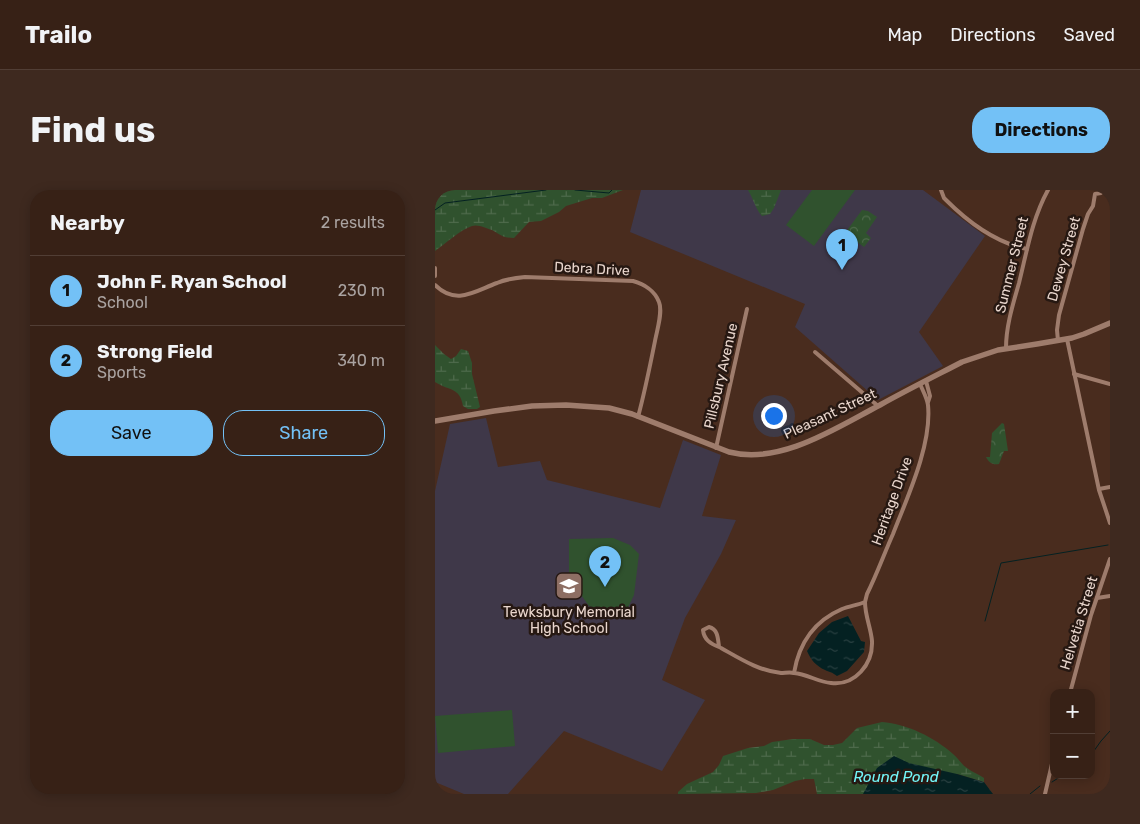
<!DOCTYPE html>
<meta charset="utf-8">
<style>
:root{--surface:#372116;--page:#3e291f;--text:#f1f3f6;--muted:#aaa3a1;--line:#513e35;--accent:#73c1f6}
body{margin:0;font-family:Rubik,sans-serif;background:var(--page);color:var(--text)}
.controls{position:absolute;right:15px;bottom:15px;display:grid;overflow:hidden;border-radius:10px;box-shadow:0 2px 12px #0003}
.controls button{width:45px;height:45px;display:grid;place-items:center;padding:0;border:0;border-bottom:1px solid var(--line);background:var(--surface);color:var(--text);font:25px sans-serif}
.you{position:absolute;left:338px;top:225px;width:18px;height:18px;margin:-12px;border:4px solid #fff;border-radius:50%;background:#1a73e8;box-shadow:0 0 0 8px #1a73e833}
.badge{display:grid;place-items:center;width:32px;height:32px;border-radius:50%;background:var(--accent);color:#111;font-size:16px;font-weight:700}
.pin{position:absolute;translate:-50% -41px;filter:drop-shadow(0 1px 2px #0008)}
.pin::after{content:'';position:absolute;top:26px;width:18px;height:15px;background:inherit;clip-path:polygon(0 0,100% 0,50% 100%)}
.list{margin:0;padding:0;list-style:none}
h2{display:flex;justify-content:space-between;align-items:center;height:65px;margin:0;padding:0 20px;font-size:21px}
h2 small{font-size:16px;font-weight:400;color:var(--muted)}
.list li{display:grid;grid-template-columns:32px 1fr auto;gap:15px;align-items:center;box-sizing:border-box;height:70px;padding:0 20px;border-top:1px solid var(--line)}
.list b{display:block;font-size:19px;white-space:nowrap}
.list p{margin:0;font-size:16px;white-space:nowrap;color:var(--muted)}
.list em{font-size:16px;font-style:normal;color:var(--muted)}
.actions{display:flex;gap:10px;padding:15px 20px}
.actions a{flex:1;padding:11px 0;border:1px solid var(--accent);border-radius:20px;text-align:center;font-size:18px;color:var(--accent)}
.actions .main{background:var(--accent);color:#111}
.map{position:relative;flex:none;width:675px;height:604px;overflow:hidden;border-radius:20px}
header{display:flex;align-items:center;gap:30px;box-sizing:border-box;height:70px;padding:0 25px;background:var(--surface);border-bottom:1px solid var(--line)}
header strong{font-size:24px}
nav{display:flex;gap:28px;margin-inline-start:auto;font-size:18px}
.intro{display:flex;align-items:center;justify-content:space-between;box-sizing:border-box;height:120px;padding:0 30px}
h1{margin:0;font-size:35px}
.button{padding:12px 22px;border-radius:20px;background:var(--accent);color:#111;font-size:18px;font-weight:700}
main{display:flex;gap:30px;padding:0 30px}
aside{flex:1;background:var(--surface);border-radius:20px;box-shadow:0 2px 12px #0003}
.map>svg:first-child{display:block}
.education{fill:#3f3849}
.green{fill:#30522e}
.wetland{fill:url(#wetland-marsh)}
.park{fill:url(#park-crowns)}
.water{fill:url(#water-ripples)}
.lines{fill:none;stroke-linecap:round;stroke-linejoin:round}
.stream{stroke:#042122;stroke-width:1}
.street{stroke:#9e7c6c;stroke-width:4}
.secondary{stroke:#9e7c6c;stroke-width:5.5}
.labels{text-anchor:middle;dominant-baseline:central;stroke-width:5;stroke-linejoin:round;paint-order:stroke}
.street-label{font-size:14px;fill:#e9d6cd;stroke:#261812}
.poi-label{font-size:14px;fill:#e9d6cd;stroke:#261812}
.water-label{font-size:15px;font-style:italic;fill:#72f5f8;stroke:#261812}
</style>
<header>
<strong>Trailo</strong>
<nav><a>Map</a><a>Directions</a><a>Saved</a></nav>
</header>
<div class="intro"><h1>Find us</h1><a class="button">Directions</a></div>
<main>
<aside>
<h2>Nearby<small>2 results</small></h2>
<ul class="list">
<li><span class="badge">1</span><div><b>John F. Ryan School</b><p>School</p></div><em>230 m</em></li>
<li><span class="badge">2</span><div><b>Strong Field</b><p>Sports</p></div><em>340 m</em></li>
</ul>
<div class="actions"><a class="main">Save</a><a>Share</a></div>
</aside>
<div class="map">
<svg width="675" height="604" viewBox="0 0 675 604">
<defs>
<pattern id="wetland-marsh" width="20" height="14" patternUnits="userSpaceOnUse" patternTransform="scale(1.25)"><rect width="20" height="14" fill="#30522e"/><path d="M1 5h8M5 5V1M11 12h8M15 12V8" fill="none" stroke="#4e6a4b"/></pattern>
<pattern id="park-crowns" width="20" height="18" patternUnits="userSpaceOnUse" patternTransform="scale(1.25)"><rect width="20" height="18" fill="#30522e"/><path d="M2 6a3 3 0 1 1 6 0M12 15a3 3 0 1 1 6 0" fill="none" stroke="#4e6a4b"/></pattern>
<pattern id="water-ripples" width="26" height="14" patternUnits="userSpaceOnUse" patternTransform="scale(1.25)"><rect width="26" height="14" fill="#042122"/><path d="M2 4q2-2 4 0t4 0M15 11q2-2 4 0t4 0" fill="none" stroke="#294041"/></pattern>
</defs>
<rect width="100%" height="100%" fill="#492c1e"/>
<g class="education">
<polygon points="206,0 488,0 550,46 484,142 508,176 443,210 360,137 370,114 195,42"/>
<polygon points="51,228 63,277 105,271 112,290 225,318 248,250 286,265 267,326 301,330 286,364 250,428 227,490 270,510 227,581 129,541 73,604 29,604 0,592 0,301 15,234"/>
</g>
<g class="green">
<polygon points="377,0 420,0 379,56 351,35"/>
<polygon points="178,348 195,355 204,364 199,405 188,428 154,416 134,388 134,349"/>
<polygon points="77,520 80,556 3,563 0,526"/>
</g>
<g class="wetland">
<path d="M0,0h188l-21,8h-10l-26,8 -7,6 -18,9 -12,1 -15,16c-11,0 -13,-3 -22,-8 -6,-2 -14,-6 -20,-4 -12,4 -27,18 -37,25z"/>
<path d="M313,0h33l-7,18 -4,6 -8,2c-6,-6 -9,-18 -14,-26z"/>
<path d="M0,155l9,9 7,5 5,-3 5,-7 7,2 4,12v11l8,33 -3,2h-9l-5,-3c-3,-19 -14,-15 -28,-24z"/>
<path d="M447,532c25,2 52,15 71,32 5,4 9,11 14,14 5,4 11,6 17,10v4l-27,-8 -92,20h-48l-3,-15h-9l-10,2 -22,9 -17,3 -78,1v-2l9,-8 26,-12 6,-7 4,-9 25,-8 16,-2 8,-4 21,-3h17l14,6h9l9,-2 15,-15z"/>
</g>
<g class="park">
<polygon points="427,20 433,21 442,27 431,43 436,48 429,57 410,43"/>
<path d="M567,233l2,1 4,27h-4l-5,13c-6,1 -10,-1 -13,-7h4l2,-24z"/>
</g>
<g class="water">
<path d="M413,426l13,25 4,1 -1,10 -17,19 -10,5c-5,-4 -8,-4 -12,-6 -9,-4 -14,-10 -18,-19l12,-18 13,-11z"/>
<polygon points="459,566 474,573 522,584 549,592 558,604 428,604 442,578"/>
</g>
<g class="lines">
<g class="stream">
<polyline points="140,0 174,3 177,0"/>
<polyline points="0,20 10,13 111,0"/>
<polyline points="550,431 566,373 673,355"/>
<polyline points="656,565 666,551 675,541"/>
<polyline points="617,592 628,585"/>
<polyline points="595,604 605,596"/>
</g>
<g class="street">
<path d="M506,0l3,8 2,2c22,22 51,43 81,49"/>
<polyline points="0,78 0,86"/>
<path d="M0,95c21,21 40,6 62,-2 9,-4 18,-5 28,-6l108,4c11,3 22,10 26,21 4,10 -2,28 -4,39 -5,25 -10,50 -17,76"/>
<polyline points="632,149 664,300 675,333"/>
<polyline points="623,151 622,140 624,125 648,39 653,24 658,16 660,4 666,3 670,0"/>
<path d="M571,158c0,-22 7,-44 13,-65 8,-32 13,-64 29,-93"/>
<polyline points="380,162 443,216"/>
<polyline points="639,184 675,194"/>
<polyline points="491,191 495,206 493,212"/>
<polyline points="281,258 312,119"/>
<polyline points="664,299 675,297"/>
<polyline points="662,408 675,406"/>
<path d="M430,412c0,14 6,26 7,39 1,23 -17,45 -41,42 -13,-1 -24,-9 -37,-10 5,-30 20,-52 48,-64 8,-3 16,-4 23,-7l2,-8c10,-20 17,-40 26,-60 14,-36 39,-89 35,-129 -1,-7 -5,-14 -8,-21"/>
<path d="M274,437c9,2 9,12 10,20 -8,-3 -15,-7 -16,-17z"/>
<path d="M286,458c18,10 38,23 60,25 4,0 9,-1 13,0"/>
<polyline points="635,503 656,425 675,369"/>
<polyline points="610,604 619,565"/>
</g>
<path class="secondary" d="M0,231l59,-10 38,-5 34,-1 43,3 23,6 97,38c52,13 107,-24 151,-47 27,-15 55,-29 82,-43l36,-12 39,-6 35,-6 12,-4 26,-11"/>
</g>
<defs>
<g id="school-square" transform="scale(1.4375)"><rect x="-9" y="-9" width="18" height="18" rx="4" fill="#8d6e63" stroke="#261812"/><path d="M0-5L7-2L0 1L-7-2ZM-4 1L0 2.5L4 1V4Q0 6-4 4Z" fill="#fff"/></g>
</defs>
<g fill-rule="evenodd">
<use href="#school-square" x="134" y="396"/>
</g>
<g class="labels">
<g class="street-label">
<text transform="translate(629 69) rotate(-74)">Dewey Street</text>
<text transform="translate(577 75) rotate(-76)">Summer Street</text>
<text transform="translate(157 79) rotate(3)">Debra Drive</text>
<text transform="translate(286 186) rotate(-77)">Pillsbury Avenue</text>
<text transform="translate(395 224) rotate(-25)">Pleasant Street</text>
<text transform="translate(457 311) rotate(-70)">Heritage Drive</text>
<text transform="translate(644 433) rotate(-73)">Helvetia Street</text>
</g>
<g class="poi-label">
<text x="134" y="422">Tewksbury Memorial<tspan x="134" dy="16">High School</tspan></text>
</g>
<g class="water-label">
<text x="461" y="587">Round Pond</text>
</g>
</g>
</svg>
<div class="controls">
<button>+</button>
<button>−</button>
</div>
<div class="you"></div>
<div class="pin badge" style="left:407px;top:80px">1</div>
<div class="pin badge" style="left:170px;top:397px">2</div>
</div>
</main>
